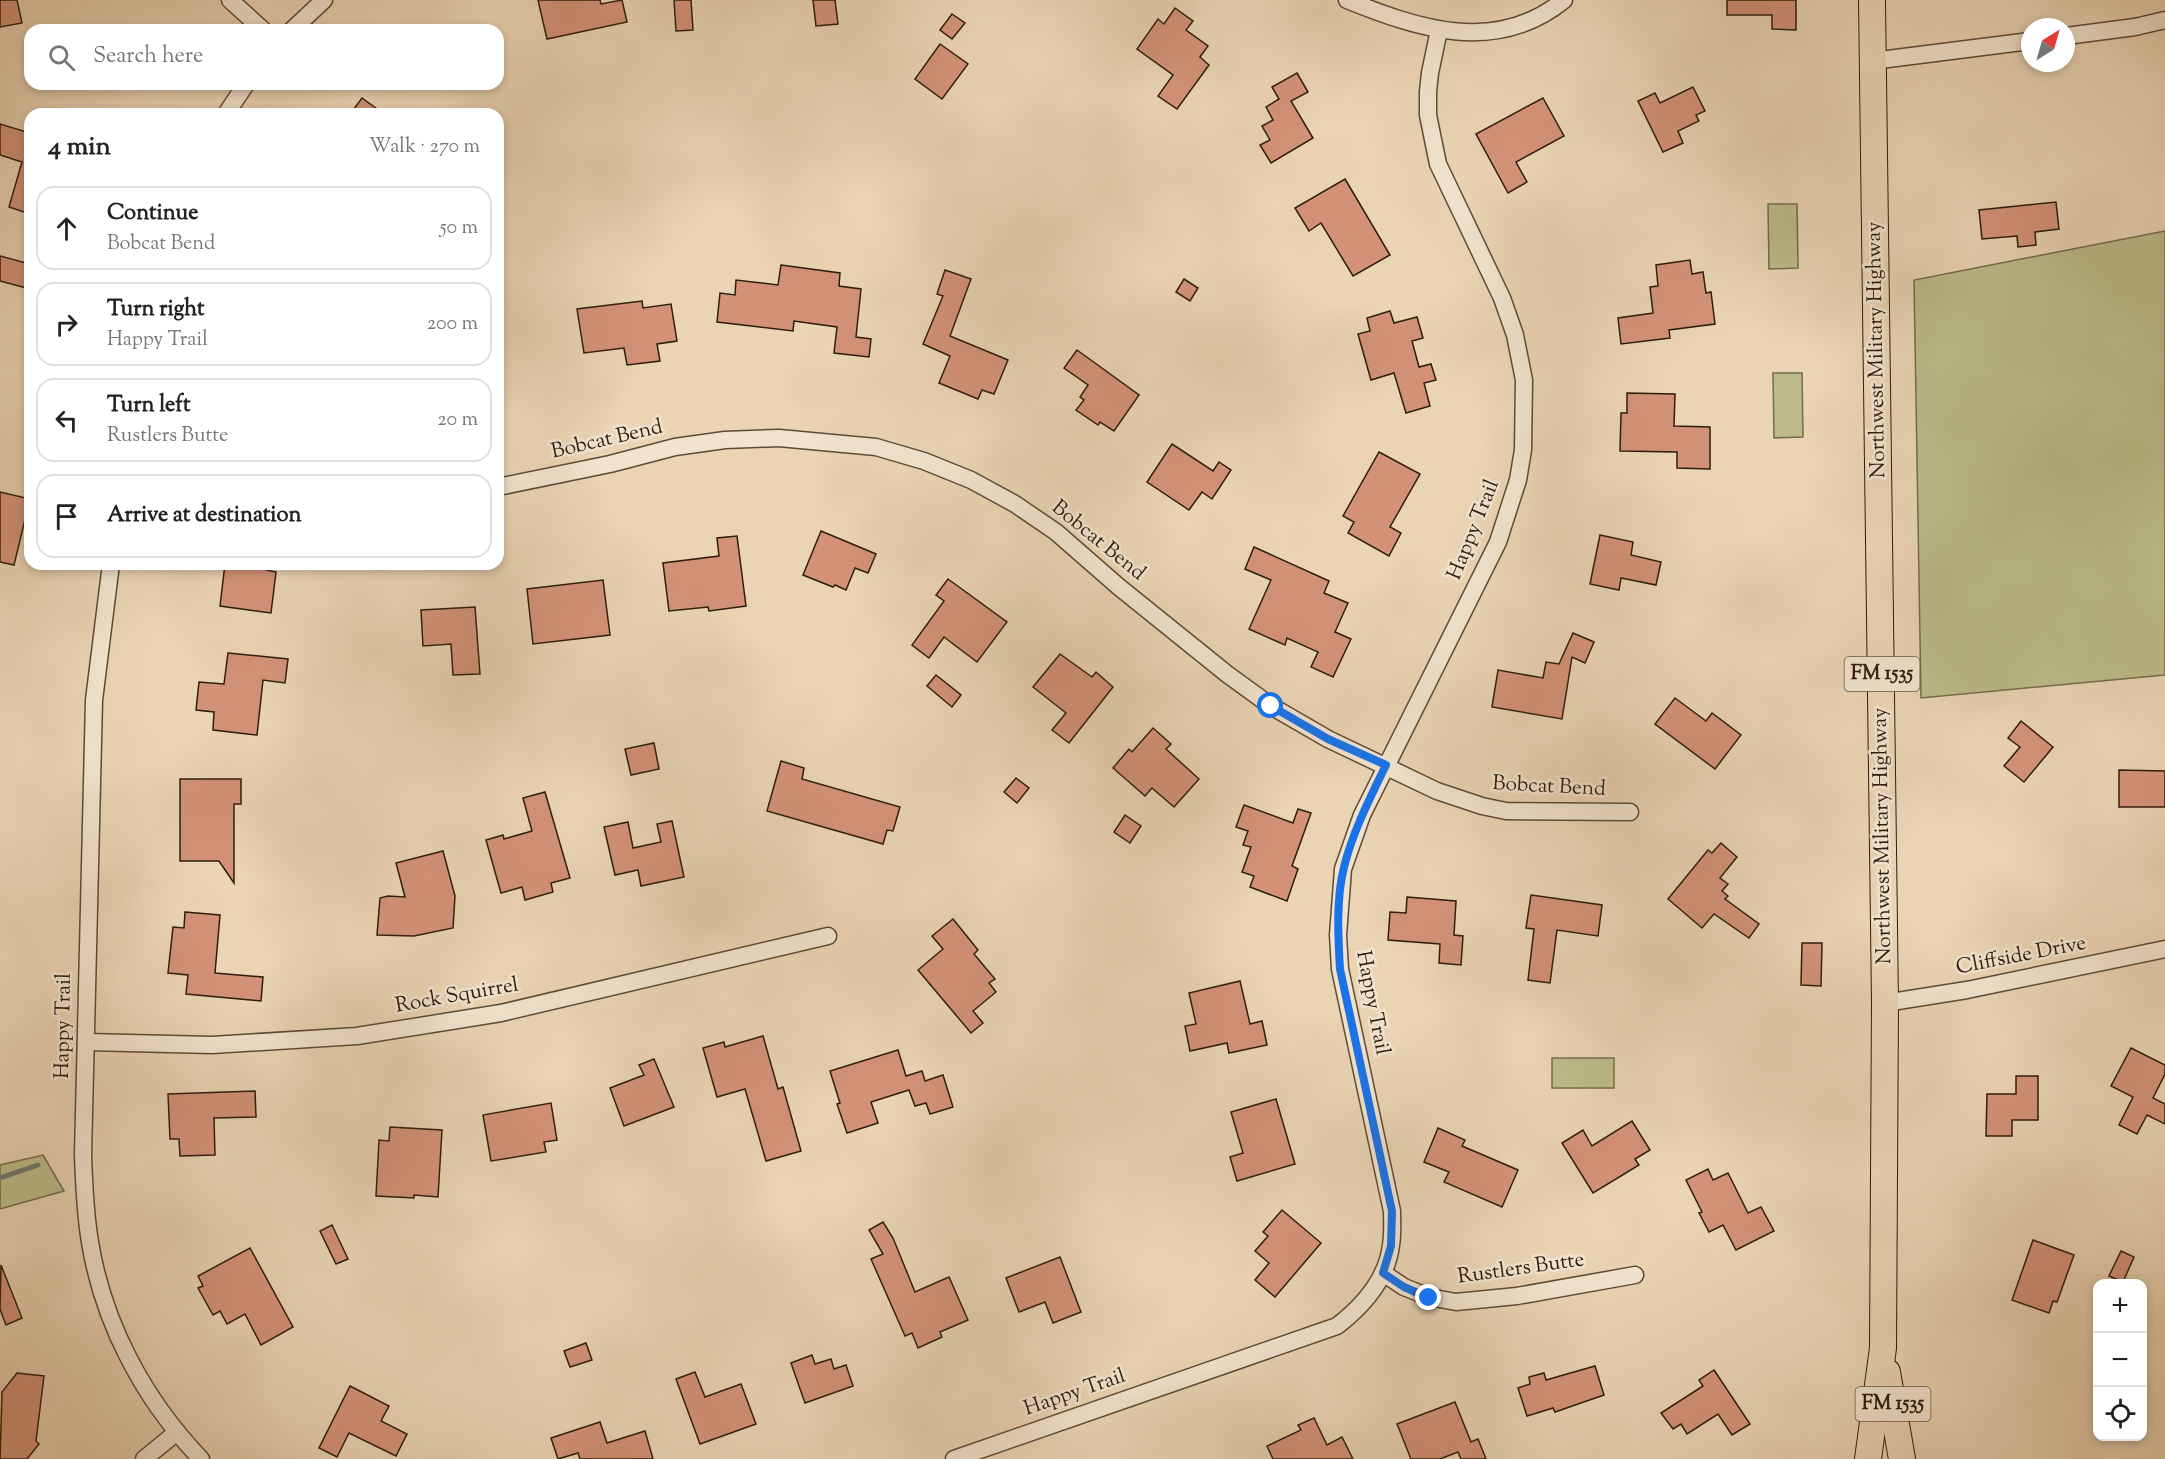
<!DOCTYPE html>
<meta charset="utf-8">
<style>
:root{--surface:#fff;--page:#f6f6f6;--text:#222;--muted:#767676;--line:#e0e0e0}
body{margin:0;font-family:"Sorts Mill Goudy",serif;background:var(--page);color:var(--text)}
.controls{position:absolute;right:18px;bottom:18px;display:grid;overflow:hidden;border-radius:12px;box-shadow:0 3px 9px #0003}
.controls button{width:54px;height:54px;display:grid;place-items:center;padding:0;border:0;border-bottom:2px solid var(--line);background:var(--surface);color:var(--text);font:30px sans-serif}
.compass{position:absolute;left:2021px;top:18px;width:54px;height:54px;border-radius:50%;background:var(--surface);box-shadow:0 3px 9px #0003;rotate:37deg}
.stop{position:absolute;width:18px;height:18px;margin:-14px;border:4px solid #1a73e8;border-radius:50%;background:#fff}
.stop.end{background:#1a73e8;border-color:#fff;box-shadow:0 2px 6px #0008}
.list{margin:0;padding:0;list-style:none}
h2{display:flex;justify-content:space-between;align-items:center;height:78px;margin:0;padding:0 24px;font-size:26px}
h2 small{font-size:20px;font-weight:400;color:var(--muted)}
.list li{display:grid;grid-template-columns:39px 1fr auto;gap:18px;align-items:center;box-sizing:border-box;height:84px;margin:0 12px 12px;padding:0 12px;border:2px solid var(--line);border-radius:18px}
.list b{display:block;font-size:22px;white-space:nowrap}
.list p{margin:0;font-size:20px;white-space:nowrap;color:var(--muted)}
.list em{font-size:20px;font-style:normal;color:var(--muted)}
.icon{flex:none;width:33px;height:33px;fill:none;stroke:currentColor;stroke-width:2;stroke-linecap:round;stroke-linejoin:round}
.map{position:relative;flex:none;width:2165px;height:1459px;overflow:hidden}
.search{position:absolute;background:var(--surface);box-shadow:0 3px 9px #0003;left:24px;top:24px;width:480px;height:66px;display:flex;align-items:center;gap:15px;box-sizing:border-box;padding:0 21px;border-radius:18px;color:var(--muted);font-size:22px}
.panel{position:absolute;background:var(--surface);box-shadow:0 3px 9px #0003;left:24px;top:108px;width:480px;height:462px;border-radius:18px}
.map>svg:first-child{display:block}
.green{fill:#bbbc8a;stroke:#746c4b;stroke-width:1.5}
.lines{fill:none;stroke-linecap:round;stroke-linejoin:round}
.stream{stroke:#6e7a70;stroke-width:5}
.building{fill:#d39278;stroke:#2e1d0c;stroke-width:1.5}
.minor-casing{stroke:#5d4b36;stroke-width:19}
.primary-casing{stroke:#2e1d0c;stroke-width:28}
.minor{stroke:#f1e3ce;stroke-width:16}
.primary{stroke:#ead4b4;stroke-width:26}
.route{stroke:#1a73e8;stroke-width:8}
.labels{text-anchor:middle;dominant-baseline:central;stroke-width:5;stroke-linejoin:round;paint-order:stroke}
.shield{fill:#f1e3ce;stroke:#685846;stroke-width:1.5}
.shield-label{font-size:20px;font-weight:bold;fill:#2e1d0c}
.street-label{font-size:21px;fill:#2e1d0c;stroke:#f1e3ce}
</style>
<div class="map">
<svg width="2165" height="1459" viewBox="0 0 2165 1459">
<rect width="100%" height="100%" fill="#ead4b4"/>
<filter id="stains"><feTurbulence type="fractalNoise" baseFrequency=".00333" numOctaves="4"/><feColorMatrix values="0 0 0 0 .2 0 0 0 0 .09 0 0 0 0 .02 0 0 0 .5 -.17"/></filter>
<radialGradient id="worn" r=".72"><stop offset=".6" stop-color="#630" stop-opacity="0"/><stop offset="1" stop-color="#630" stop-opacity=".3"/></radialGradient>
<g class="green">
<polygon points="1768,204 1797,204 1798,268 1769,269"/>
<polygon points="2165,231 2165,675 1921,698 1914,280"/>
<polygon points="1773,373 1802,373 1803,437 1774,438"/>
<rect x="1552" y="1058" width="62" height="30"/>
<polygon points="43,1155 64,1191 0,1209 0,1165"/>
</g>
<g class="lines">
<polyline class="stream" points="0,1178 38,1165"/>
</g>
<g class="building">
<polygon points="0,0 17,0 22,23 0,27"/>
<polygon points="538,0 600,0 601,4 622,0 627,22 547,39"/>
<polygon points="674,0 691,0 693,30 676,31"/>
<polygon points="813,0 835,0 838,24 816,26"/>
<polygon points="1727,0 1796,0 1796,30 1772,29 1772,15 1727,15"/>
<polygon points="1175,8 1193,21 1186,30 1208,46 1200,57 1209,65 1177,109 1158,96 1173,75 1137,49 1158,19 1164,24"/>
<polygon points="952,14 965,23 952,39 940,30"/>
<polygon points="940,44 968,64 942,99 915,79"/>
<polygon points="1297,73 1308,92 1291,101 1313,138 1271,163 1260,145 1270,140 1262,126 1273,120 1266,107 1279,99 1272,87"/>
<polygon points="1693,87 1705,111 1696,115 1699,121 1678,131 1683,143 1663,152 1638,101 1655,93 1660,103"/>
<polygon points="362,98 384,114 350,114"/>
<polygon points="1543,98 1564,136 1516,162 1527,182 1508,193 1476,134"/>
<polygon points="0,124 30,133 30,214 9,207 22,162 0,155"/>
<polygon points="1345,179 1390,255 1353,276 1321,223 1309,231 1295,208"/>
<polygon points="2056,202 2059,229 2035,232 2036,245 2018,247 2017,236 1982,239 1979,210"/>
<polygon points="0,256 30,264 30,289 0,281"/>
<polygon points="1690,260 1692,274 1703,272 1706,293 1711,292 1715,324 1669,330 1670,338 1621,344 1618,318 1653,313 1650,287 1658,286 1656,265"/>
<polygon points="781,265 840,273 839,286 861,289 856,337 871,339 869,357 834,353 837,327 794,321 793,331 717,322 720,293 735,295 736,280 778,285"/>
<polygon points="945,270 971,279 950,336 1008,360 994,394 982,390 978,399 939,383 950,356 923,344 943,296 937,294"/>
<polygon points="1184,279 1198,288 1190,301 1176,292"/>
<polygon points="642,301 643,308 671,304 677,341 657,344 660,361 627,365 624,348 584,353 577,309"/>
<polygon points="1390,311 1394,323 1417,317 1423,338 1412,341 1419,367 1431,364 1436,380 1424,383 1430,406 1406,413 1394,373 1371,380 1358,334 1370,331 1367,318"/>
<polygon points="1077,350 1139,395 1114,431 1100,422 1098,425 1076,410 1084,400 1080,397 1088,385 1064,368"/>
<polygon points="1627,393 1675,394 1674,426 1710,427 1710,469 1677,468 1677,452 1620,451 1621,413 1627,413"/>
<polygon points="1172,444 1213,471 1219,462 1231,470 1212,499 1202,492 1189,510 1147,482"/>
<polygon points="1379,452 1420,474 1390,527 1401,533 1389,556 1348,533 1354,522 1343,516"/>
<polygon points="0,492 30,499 14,565 0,562"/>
<polygon points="821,531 876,554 868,573 855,568 846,590 835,585 833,587 803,575"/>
<polygon points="1600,535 1633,542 1631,555 1661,562 1656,585 1621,578 1619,590 1590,584"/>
<polygon points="737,536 746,606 709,611 708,607 669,611 663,563 719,556 717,538"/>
<polygon points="1254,547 1329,581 1324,593 1348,603 1335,632 1351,639 1333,677 1311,667 1318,652 1287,638 1285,645 1249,629 1271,580 1245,569"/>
<polygon points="225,564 266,564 266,570 276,572 271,613 220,606"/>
<polygon points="948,579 1007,622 977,662 944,637 929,658 912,645 944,601 936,595"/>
<polygon points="603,580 610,635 533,644 527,589"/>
<polygon points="475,607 480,674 453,675 451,644 423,646 421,610"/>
<polygon points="1573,633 1594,642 1585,663 1572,657 1562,719 1492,707 1498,670 1543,678 1546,662 1559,664"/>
<polygon points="228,653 288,659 285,683 263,680 257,735 213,730 214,712 196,710 199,682 224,684"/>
<polygon points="1060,654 1092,677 1096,672 1113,687 1069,743 1052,730 1066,713 1033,687"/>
<polygon points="936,675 961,695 952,707 927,686"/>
<polygon points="1675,698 1706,721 1712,713 1741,735 1715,769 1655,724"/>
<polygon points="2021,721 2053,747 2024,782 2004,766 2020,747 2008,738"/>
<polygon points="1153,728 1171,744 1166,749 1199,779 1174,807 1152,788 1145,796 1113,768 1129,749 1132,752"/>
<polygon points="654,743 659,769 631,775 625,749"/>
<polygon points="781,761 804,768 802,779 900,807 893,831 887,830 883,844 767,811"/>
<polygon points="2119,770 2165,771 2165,807 2119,807"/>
<polygon points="1016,778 1029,788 1017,803 1004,792"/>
<polygon points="180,779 241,779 241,804 234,804 234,883 219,861 180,861"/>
<polygon points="545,792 570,878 551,883 553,892 525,900 522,887 501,893 486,840 503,835 504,839 532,831 523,798"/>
<polygon points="1244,805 1293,823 1298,809 1311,813 1292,866 1298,869 1287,901 1250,887 1254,876 1242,872 1251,847 1243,845 1248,831 1236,827"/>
<polygon points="1125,815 1141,826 1130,843 1114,832"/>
<polygon points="672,821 684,877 641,886 638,870 615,875 604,827 628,822 633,848 661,842 657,824"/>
<polygon points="1721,843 1737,857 1720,878 1728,884 1722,891 1728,896 1725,899 1759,924 1749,938 1714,914 1702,928 1668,899 1708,850 1712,853"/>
<polygon points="443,851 455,896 453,928 414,936 377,935 380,898 388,896 405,897 396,863"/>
<polygon points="1531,895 1602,905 1598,936 1557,930 1550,983 1528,980 1534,929 1526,928"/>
<polygon points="1407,897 1456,901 1454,935 1463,936 1461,965 1439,963 1440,944 1388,940 1390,912 1406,913"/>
<polygon points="185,912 220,915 215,973 263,977 261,1001 186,994 188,975 168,973 173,927 184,928"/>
<polygon points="953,919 978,950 974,954 995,979 989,983 996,992 973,1011 983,1023 971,1033 918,970 943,949 932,936"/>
<polygon points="1802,943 1822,943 1821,986 1801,985"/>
<polygon points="1240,981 1250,1024 1262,1021 1267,1045 1229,1053 1227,1043 1190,1051 1185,1026 1196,1024 1189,993"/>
<polygon points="763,1036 778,1089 783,1087 801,1151 766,1161 745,1089 717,1097 703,1048 724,1042 725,1047"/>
<polygon points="2131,1048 2165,1065 2165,1074 2153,1098 2165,1104 2165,1124 2147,1115 2137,1134 2119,1125 2133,1097 2111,1086"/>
<polygon points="898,1050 906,1076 922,1071 925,1081 943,1075 953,1107 930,1114 926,1103 915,1106 909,1090 871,1102 878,1123 847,1133 837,1104 840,1103 830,1071"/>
<polygon points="654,1059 674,1107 624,1126 610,1088 644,1075 639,1065"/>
<polygon points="2016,1076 2038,1076 2038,1120 2012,1120 2012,1136 1986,1136 1987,1094 2016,1094"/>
<polygon points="255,1091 256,1117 214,1118 215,1155 180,1156 179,1139 170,1139 168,1094"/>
<polygon points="1276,1099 1295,1164 1237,1181 1230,1157 1243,1153 1231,1112"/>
<polygon points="551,1103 557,1140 544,1142 546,1152 491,1161 483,1115"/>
<polygon points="1632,1121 1650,1150 1635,1159 1639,1165 1593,1193 1562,1143 1583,1130 1592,1146"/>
<polygon points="390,1127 442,1130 438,1197 414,1195 414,1198 376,1196 379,1140 389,1141"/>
<polygon points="1438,1128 1465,1140 1462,1146 1518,1170 1502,1207 1444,1182 1449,1172 1424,1162"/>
<polygon points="1708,1169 1713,1180 1728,1173 1748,1213 1761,1207 1774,1231 1736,1250 1723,1225 1709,1232 1699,1213 1702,1212 1686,1180"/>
<polygon points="1282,1210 1321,1243 1275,1297 1255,1280 1269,1263 1255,1251 1268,1236 1263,1232"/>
<polygon points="883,1222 893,1238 915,1292 949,1277 968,1320 940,1332 942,1337 918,1348 912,1333 905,1336 871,1259 883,1254 869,1230"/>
<polygon points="332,1225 348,1259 336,1264 320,1231"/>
<polygon points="2033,1240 2074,1255 2057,1302 2053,1301 2049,1313 2012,1300"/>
<polygon points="250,1248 293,1327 261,1345 245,1314 227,1324 220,1311 213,1315 198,1288 203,1286 198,1276"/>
<polygon points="2121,1251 2134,1257 2123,1282 2109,1276"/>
<polygon points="1060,1257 1081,1312 1053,1323 1045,1302 1019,1312 1006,1278"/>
<polygon points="1,1265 22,1318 6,1325 0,1309"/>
<polygon points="586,1343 592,1360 570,1367 564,1351"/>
<polygon points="812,1355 815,1364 831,1359 834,1369 846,1365 853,1386 805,1403 791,1363"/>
<polygon points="1595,1366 1604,1395 1555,1412 1553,1408 1527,1416 1518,1388 1530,1384 1529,1377 1544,1373 1546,1380"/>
<polygon points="1714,1370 1750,1424 1732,1435 1718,1414 1687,1434 1681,1424 1673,1429 1661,1413 1703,1386 1699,1380"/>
<polygon points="695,1372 705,1397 741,1384 756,1424 700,1444 676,1379"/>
<polygon points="17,1373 44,1376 36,1441 39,1444 27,1459 0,1459 2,1392"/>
<polygon points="350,1386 389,1406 381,1421 407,1434 396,1456 349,1433 337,1457 319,1448"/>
<polygon points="1455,1402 1471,1442 1478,1439 1486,1459 1461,1459 1458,1452 1440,1459 1411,1459 1397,1424"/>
<polygon points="1314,1418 1327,1445 1342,1437 1353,1459 1273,1459 1267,1446 1301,1430 1298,1425"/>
<polygon points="600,1422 607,1443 645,1431 653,1459 580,1459 578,1453 558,1459 551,1438"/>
</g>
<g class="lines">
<g class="minor-casing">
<g id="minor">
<polyline points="230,0 263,30"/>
<path d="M1347,0c72,29 149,55 217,0"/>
<polyline points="292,30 324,0"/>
<polyline points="2066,36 2135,27 2165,20"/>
<polyline points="1872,61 2030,41"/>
<polyline points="226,114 246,84"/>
<polyline points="498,487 610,464 675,447 725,440 779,438 876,447 924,461 971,480 1015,504 1056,532 1119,587 1227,674 1271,706 1328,739 1437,791 1482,806 1506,811 1630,812"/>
<path d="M111,564l-17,136 -11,455c1,29 2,58 7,87 13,81 54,158 111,217"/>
<polyline points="1885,1003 1967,990 2165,949"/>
<polyline points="86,1042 212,1045 357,1036 501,1013 828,936"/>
<polyline points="1383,1273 1404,1287 1429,1297 1456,1302 1517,1296 1635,1275"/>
<polyline points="144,1459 177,1432"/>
<path d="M954,1459l383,-133c26,-20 50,-47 54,-81 2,-11 1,-23 1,-34l-52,-242 -2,-34 5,-66 19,-54 136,-273 20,-62 5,-30 1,-70 -9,-45 -13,-37 -64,-134 -10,-49v-23l2,-19 9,-43"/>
</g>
</g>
<g class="primary-casing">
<g id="primary">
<polyline points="1887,1372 1902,1459"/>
<polyline points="1868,1459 1883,1348 1885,1003 1872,0"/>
</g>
</g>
<use href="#minor" class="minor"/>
<use href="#primary" class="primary"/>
</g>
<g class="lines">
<path class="route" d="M1271,706l57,33 58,26c-16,33 -33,66 -42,102 -8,32 -6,69 -4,102l52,242 -1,35 -8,27 21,14 25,11"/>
</g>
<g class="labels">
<g class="shield">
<rect x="1844.5" y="657" width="75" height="34" rx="4.5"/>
<rect x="1855.5" y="1387" width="75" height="34" rx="4.5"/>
</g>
<g class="shield-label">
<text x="1882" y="674">FM 1535</text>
<text x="1893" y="1404">FM 1535</text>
</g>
<g class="street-label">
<text transform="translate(1877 350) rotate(-91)">Northwest Military Highway</text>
<text transform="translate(607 440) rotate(-13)">Bobcat Bend</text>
<text transform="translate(1474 530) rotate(-68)">Happy Trail</text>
<text transform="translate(1098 541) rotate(39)">Bobcat Bend</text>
<text transform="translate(1549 787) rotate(3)">Bobcat Bend</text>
<text transform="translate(1883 836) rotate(-91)">Northwest Military Highway</text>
<text transform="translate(2021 956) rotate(-11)">Cliffside Drive</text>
<text transform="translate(457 996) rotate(-10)">Rock Squirrel</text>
<text transform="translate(1372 1003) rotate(79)">Happy Trail</text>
<text transform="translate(64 1026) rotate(-89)">Happy Trail</text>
<text transform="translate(1521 1269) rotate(-8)">Rustlers Butte</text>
<text transform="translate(1075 1393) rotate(-19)">Happy Trail</text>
</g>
</g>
<rect width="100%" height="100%" filter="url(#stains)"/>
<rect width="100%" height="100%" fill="url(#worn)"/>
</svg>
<div class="controls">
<button>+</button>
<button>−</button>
<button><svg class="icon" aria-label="locate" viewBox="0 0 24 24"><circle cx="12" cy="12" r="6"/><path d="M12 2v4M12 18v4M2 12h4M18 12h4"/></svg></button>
</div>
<svg class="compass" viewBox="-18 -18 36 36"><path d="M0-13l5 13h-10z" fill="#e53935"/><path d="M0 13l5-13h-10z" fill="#767676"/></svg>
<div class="stop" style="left:1271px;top:706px"></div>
<div class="stop end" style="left:1429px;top:1298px"></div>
<div class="search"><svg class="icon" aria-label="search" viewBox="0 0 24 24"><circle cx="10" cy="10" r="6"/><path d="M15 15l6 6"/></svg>Search here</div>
<section class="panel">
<h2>4 min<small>Walk · 270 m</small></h2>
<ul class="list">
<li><svg class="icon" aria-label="ahead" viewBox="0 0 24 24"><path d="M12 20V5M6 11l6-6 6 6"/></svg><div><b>Continue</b><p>Bobcat Bend</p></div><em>50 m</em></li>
<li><svg class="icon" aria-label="right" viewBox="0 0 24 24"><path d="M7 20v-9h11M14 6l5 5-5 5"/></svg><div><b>Turn right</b><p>Happy Trail</p></div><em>200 m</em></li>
<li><svg class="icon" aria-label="left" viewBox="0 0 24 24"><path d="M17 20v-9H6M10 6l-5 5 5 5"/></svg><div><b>Turn left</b><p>Rustlers Butte</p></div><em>20 m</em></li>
<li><svg class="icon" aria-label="arrive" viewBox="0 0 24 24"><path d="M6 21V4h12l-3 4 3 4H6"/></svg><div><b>Arrive at destination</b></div></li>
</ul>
</section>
</div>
